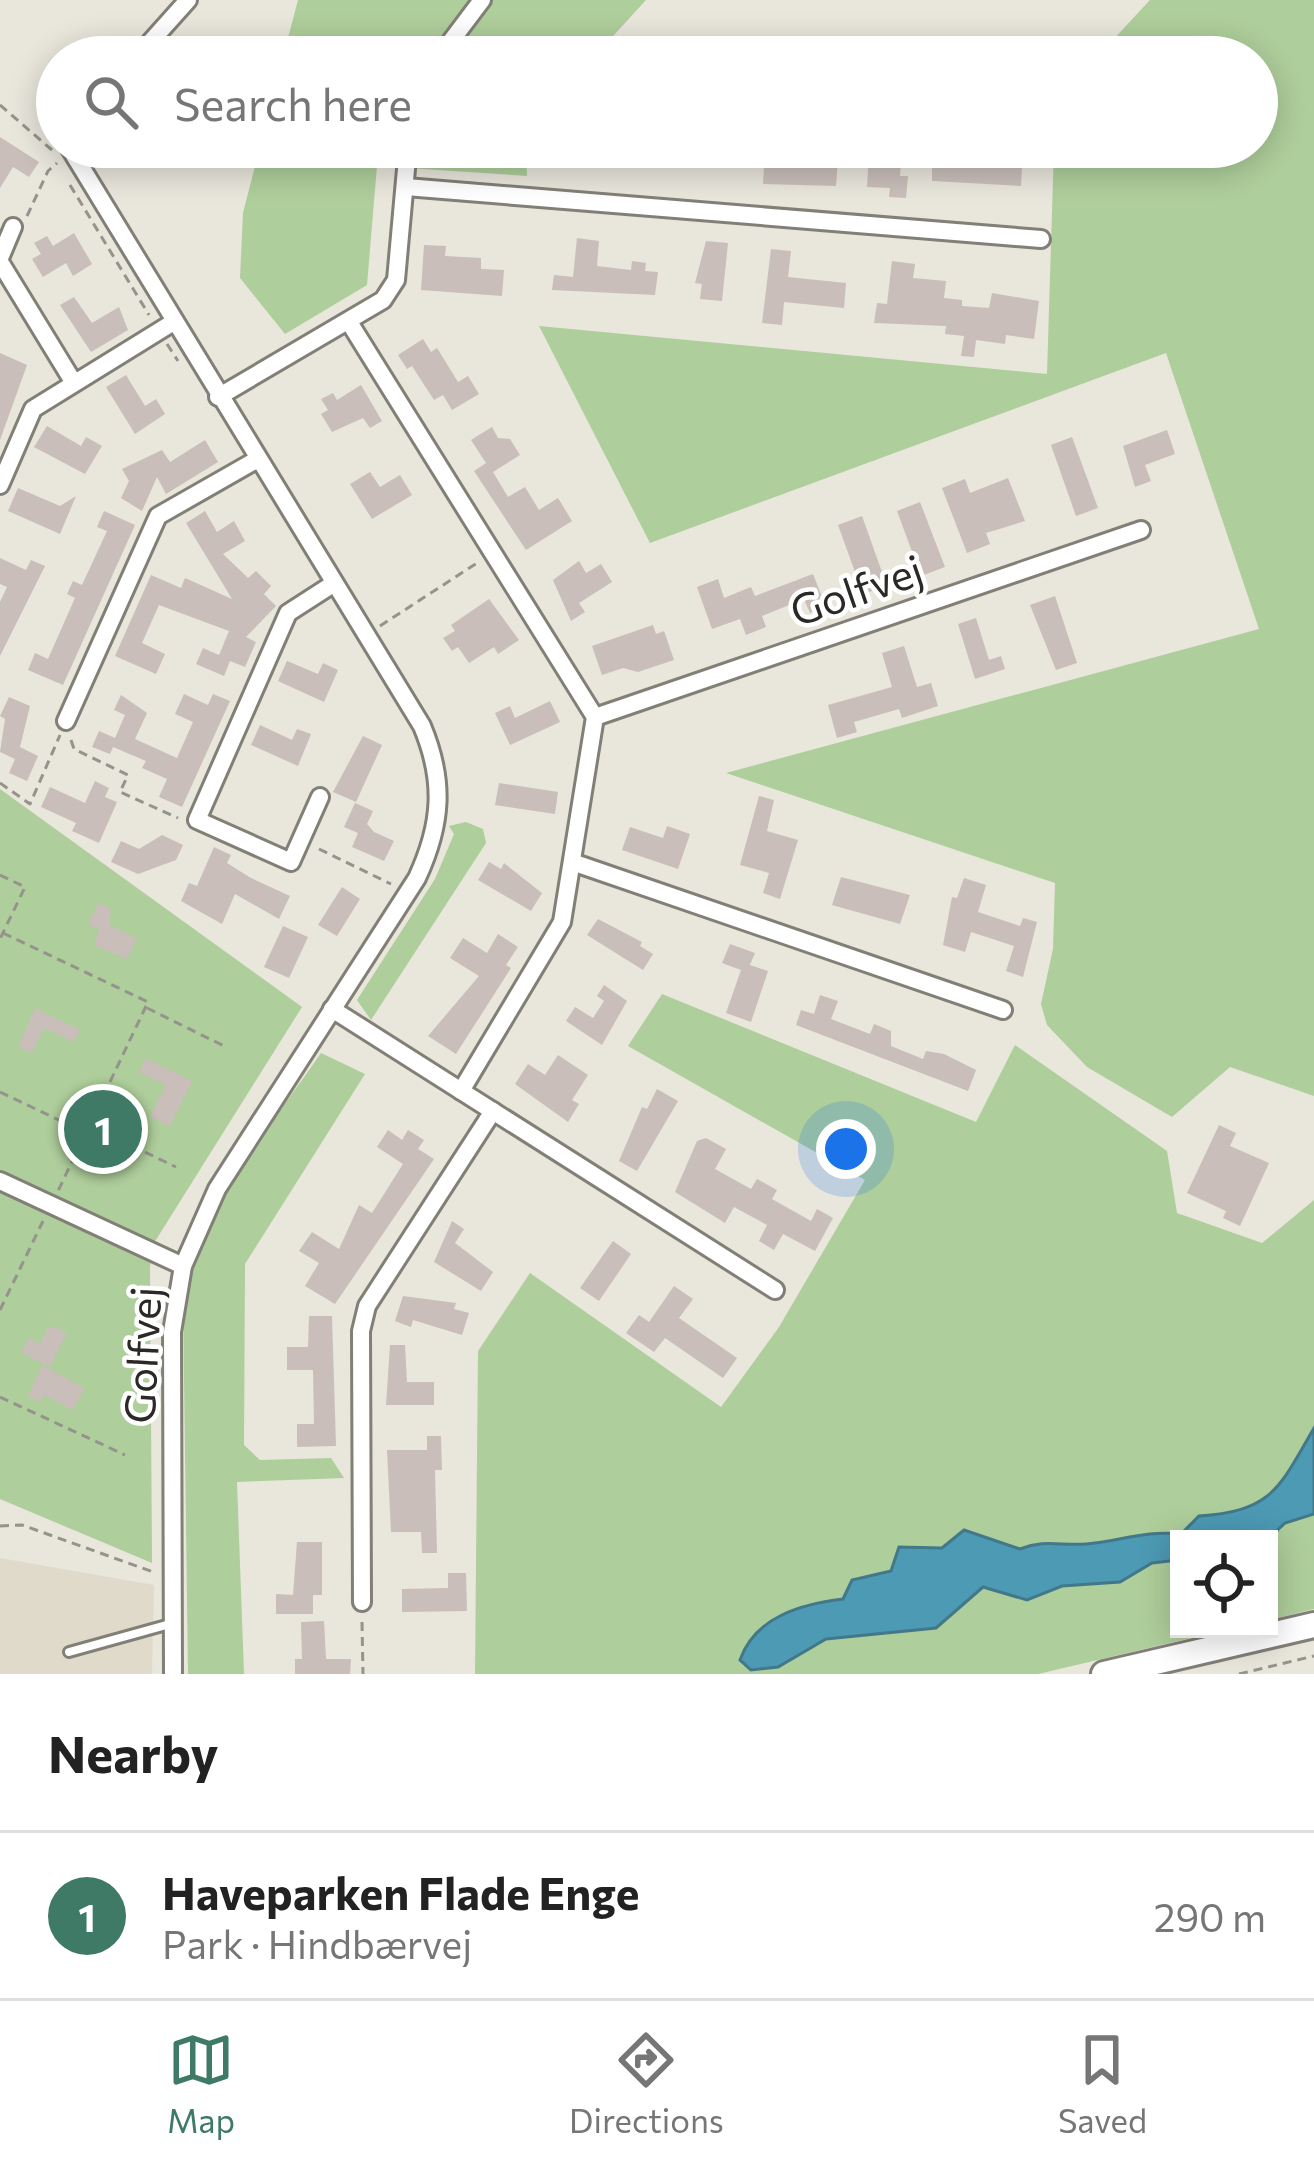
<!DOCTYPE html>
<meta charset="utf-8">
<style>
:root{--surface:#fff;--page:#f2f2f2;--text:#222;--muted:#767676;--line:#e0e0e0;--accent:#3e7a65}
body{margin:0;font-family:Commissioner,sans-serif;background:var(--page);color:var(--text)}
.controls{position:absolute;right:36px;bottom:36px;display:grid;overflow:hidden;border-radius:0px;box-shadow:0 6px 30px #0003}
.controls button{width:108px;height:108px;display:grid;place-items:center;padding:0;border:0;border-bottom:3px solid var(--line);background:var(--surface);color:var(--text);font:60px sans-serif}
.you{position:absolute;left:846px;top:1149px;width:42px;height:42px;margin:-30px;border:9px solid #fff;border-radius:50%;background:#1a73e8;box-shadow:0 0 0 18px #1a73e833}
.badge{display:grid;place-items:center;width:78px;height:78px;border-radius:50%;background:var(--accent);color:#fff;font-size:39px;font-weight:700}
.pin{position:absolute;translate:-50% -50%;border:6px solid #fff;box-shadow:0 3px 12px #0006}
.list{margin:0;padding:0;list-style:none}
h2{display:flex;justify-content:space-between;align-items:center;height:156px;margin:0;padding:0 48px;font-size:51px}
h2 small{font-size:39px;font-weight:400;color:var(--muted)}
.list li{display:grid;grid-template-columns:78px 1fr auto;gap:36px;align-items:center;box-sizing:border-box;height:168px;padding:0 48px;border-top:3px solid var(--line)}
.list b{display:block;font-size:45px;white-space:nowrap}
.list p{margin:0;font-size:39px;white-space:nowrap;color:var(--muted)}
.list em{font-size:39px;font-style:normal;color:var(--muted)}
.icon{flex:none;width:66px;height:66px;fill:none;stroke:currentColor;stroke-width:2;stroke-linecap:round;stroke-linejoin:round}
.map{position:relative;flex:none;width:1314px;height:1674px;overflow:hidden}
.search{position:absolute;background:var(--surface);box-shadow:0 6px 30px #0003;left:36px;right:36px;top:36px;height:132px;display:flex;align-items:center;gap:30px;box-sizing:border-box;padding:0 42px;border-radius:66px;color:var(--muted);font-size:45px}
.sheet{height:324px;background:var(--surface)}
nav{display:flex;justify-content:space-around;align-items:center;box-sizing:border-box;height:168px;border-top:3px solid var(--line);background:var(--surface);font-size:33px;color:var(--muted)}
nav a{display:grid;justify-items:center;gap:6px}
nav .on{color:var(--accent)}
.map>svg:first-child{display:block}
.built{fill:#dfdac9}
.green{fill:#aece9b}
.water{fill:#4d9ab4;stroke:#427889;stroke-width:3}
.building{fill:#c9beba}
.lines{fill:none;stroke-linecap:round;stroke-linejoin:round}
.lane-casing{stroke:#827f77;stroke-width:14}
.street-casing{stroke:#827f77;stroke-width:22}
.primary-casing{stroke:#827f77;stroke-width:30}
.path{stroke:#95938c;stroke-width:3;stroke-dasharray:9 6;stroke-linecap:butt}
.lane{stroke:#fff;stroke-width:8}
.street{stroke:#fff;stroke-width:16}
.primary{stroke:#fff;stroke-width:24}
.labels{text-anchor:middle;dominant-baseline:central;stroke-width:9;stroke-linejoin:round;paint-order:stroke}
.street-label{font-size:42px;fill:#2a2925;stroke:#fff}
</style>
<div class="map">
<svg width="1314" height="1674" viewBox="0 0 1314 1674">
<rect width="100%" height="100%" fill="#e9e6dc"/>
<polygon class="built" points="0,1558 154,1585 152,1674 0,1674"/>
<g class="green">
<polygon points="298,0 646,0 594,57 283,57"/>
<polygon points="1150,0 1314,0 1314,1096 1230,1067 1172,1117 1087,1067 1047,1025 1041,1004 1053,949 1055,883 726,773 1259,629 1166,353 650,543 539,326 1047,374 1054,147 1257,147 1257,57 1097,57"/>
<polygon points="260,147 526,147 527,176 377,166 367,285 285,334 240,278 243,213"/>
<polygon points="0,789 302,1007 154,1243 150,1267 152,1563 0,1499"/>
<polygon points="466,822 483,829 486,843 371,1020 357,1000 435,879 454,834 449,826"/>
<polygon points="662,994 976,1122 1015,1045 1167,1151 1177,1213 1262,1243 1314,1200 1314,1609 1269,1620 1269,1539 1179,1539 1179,1629 1229,1629 1038,1674 475,1674 478,1351 530,1273 721,1407 779,1327 865,1180 628,1046"/>
<path d="M321,1053l44,21 -120,190 -1,181 16,15 71,-2 13,20 -107,4 7,192h-56l-5,-371c16,-97 84,-171 138,-250z"/>
</g>
<path class="water" d="M1314,1428v86l-29,9 -17,16h-89v21l-27,3 -32,19 -58,4 -35,14 -44,-13 -47,41 -110,11 -48,28 -27,3 -11,-10c15,-43 61,-56 103,-61l9,-19 39,-9 8,-24 43,1 22,-18 56,19c25,-10 40,-3 66,-5 34,-3 60,-14 95,-10l18,-18c74,-5 80,-28 115,-88z"/>
<g class="building">
<polygon points="0,137 39,162 29,177 13,167 0,188"/>
<polygon points="738,147 839,147 836,186 763,184 764,167 736,166"/>
<polygon points="886,147 902,147 900,176 908,176 906,198 889,197 890,188 867,187 869,154"/>
<polygon points="943,147 1023,147 1021,186 932,181 932,165 943,166"/>
<polygon points="74,233 92,264 73,276 66,263 43,277 32,259 41,254 34,243 47,236 53,246"/>
<polygon points="577,238 599,241 597,266 631,270 632,261 646,263 645,271 658,272 655,295 552,290 554,275 573,277"/>
<polygon points="706,241 728,243 722,301 700,299 702,284 695,283"/>
<polygon points="424,245 446,246 445,256 481,258 481,269 504,270 502,296 421,290"/>
<polygon points="771,249 791,251 788,277 846,283 844,308 784,302 782,325 762,323"/>
<polygon points="892,261 915,264 913,278 946,281 944,298 962,300 962,306 989,308 992,293 1039,301 1034,339 1006,335 1005,344 976,340 974,357 961,356 964,336 945,334 946,326 874,323 877,303 887,304"/>
<polygon points="74,297 92,323 119,307 128,330 91,352 60,305"/>
<polygon points="423,339 431,352 437,348 458,382 468,376 479,394 452,410 443,395 434,400 412,366 407,369 398,355"/>
<polygon points="0,353 27,365 0,440"/>
<polygon points="126,375 145,406 156,399 165,414 135,434 106,387"/>
<polygon points="361,385 382,421 370,428 363,418 332,432 321,414 328,410 321,399 333,393 337,400"/>
<polygon points="47,426 81,446 86,437 102,446 85,474 34,447"/>
<polygon points="492,427 498,438 510,439 520,455 493,472 508,497 525,487 539,510 558,498 572,521 526,550 474,471 486,463 471,440"/>
<polygon points="1167,430 1175,454 1145,465 1151,481 1135,487 1123,446"/>
<polygon points="1072,437 1098,508 1076,516 1051,445"/>
<polygon points="205,440 218,462 166,494 157,477 142,511 121,498 129,481 122,469 162,450 170,462"/>
<polygon points="370,472 380,487 400,475 412,495 372,519 350,484"/>
<polygon points="1008,478 1025,521 986,533 990,544 967,553 942,488 965,479 970,493"/>
<polygon points="18,488 60,506 76,496 60,534 8,511"/>
<polygon points="920,502 945,567 921,576 897,511"/>
<polygon points="104,511 135,525 63,685 28,670 35,653 48,659 75,598 67,594 73,581 82,585 107,531 97,527"/>
<polygon points="205,511 217,532 234,521 245,541 223,554 248,578 256,571 271,586 264,594 276,606 246,637 256,642 245,667 230,661 224,676 196,664 203,648 219,655 229,631 159,605 142,643 165,654 156,674 115,656 151,575 181,588 185,578 232,599 186,523"/>
<polygon points="862,516 887,586 863,594 838,525"/>
<polygon points="0,558 26,570 31,560 45,566 0,656 0,602 7,587 0,584"/>
<polygon points="579,561 586,573 601,564 612,582 579,603 585,612 571,621 553,580"/>
<polygon points="813,574 826,607 810,613 804,599 762,616 766,627 746,635 740,619 712,629 697,587 718,579 724,598 751,587 755,596"/>
<polygon points="1055,596 1077,663 1056,670 1030,605"/>
<polygon points="489,599 519,640 498,654 494,647 469,663 458,647 452,651 443,638 455,631 451,625"/>
<polygon points="976,618 989,660 1001,656 1005,669 975,679 958,624"/>
<polygon points="653,625 656,634 664,631 674,660 638,672 623,668 602,675 592,646"/>
<polygon points="904,646 917,687 931,683 938,706 902,718 899,709 854,722 857,732 837,738 828,705 892,687 882,653"/>
<polygon points="287,661 318,674 323,663 338,670 324,702 278,681"/>
<polygon points="184,694 208,705 213,694 230,701 182,807 159,797 167,779 142,768 146,761 113,747 110,754 92,747 99,731 115,738 125,715 114,710 121,695 147,713 135,739 177,758 193,722 175,714"/>
<polygon points="9,697 30,706 20,747 38,756 27,781 9,773 15,759 0,752 5,719 0,716"/>
<polygon points="550,701 560,722 510,745 495,713 510,706 515,718"/>
<polygon points="260,725 292,740 297,729 311,734 298,766 251,745"/>
<polygon points="363,736 382,745 356,802 333,792"/>
<polygon points="95,781 109,788 105,797 117,802 99,843 72,831 76,823 41,807 50,787 85,803"/>
<polygon points="499,783 558,792 555,814 495,805"/>
<polygon points="759,796 774,800 767,831 798,840 780,899 763,893 769,873 740,865"/>
<polygon points="355,803 373,811 367,824 374,832 394,841 384,861 352,847 358,833 344,827"/>
<polygon points="667,826 690,834 678,869 622,850 630,827 663,838"/>
<polygon points="162,835 183,845 176,860 138,874 111,862 121,841 139,849"/>
<polygon points="214,847 231,855 227,863 251,878 290,896 279,919 235,894 222,924 181,901 189,883 197,886"/>
<polygon points="489,862 501,869 504,863 542,893 531,911 478,880"/>
<polygon points="841,877 910,895 900,924 832,905"/>
<polygon points="964,878 986,885 978,912 1020,926 1023,918 1037,922 1023,977 1006,971 1014,946 971,932 965,952 943,945 952,897 957,898"/>
<polygon points="342,887 360,899 337,936 318,925"/>
<polygon points="98,903 111,909 109,925 137,939 127,959 93,945 100,930 88,924"/>
<polygon points="598,919 642,942 640,946 653,954 643,970 587,935"/>
<polygon points="283,926 308,937 289,978 264,967"/>
<polygon points="498,934 518,947 506,965 511,968 456,1054 428,1036 479,976 450,958 463,938 487,953"/>
<polygon points="730,944 755,953 750,965 768,971 751,1022 726,1013 741,970 722,963"/>
<polygon points="604,985 627,1001 602,1045 566,1021 575,1007 593,1018 604,1001 597,996"/>
<polygon points="820,995 838,1001 831,1019 870,1034 874,1024 891,1031 891,1046 923,1059 926,1051 944,1054 976,1070 968,1091 796,1025 801,1010 814,1014"/>
<polygon points="35,1008 80,1030 74,1042 44,1028 32,1053 18,1047"/>
<polygon points="558,1055 588,1075 572,1100 579,1104 568,1122 515,1084 528,1064 545,1075"/>
<polygon points="146,1058 192,1081 170,1126 150,1117 166,1085 139,1072"/>
<polygon points="657,1089 678,1101 637,1171 619,1161 642,1107 647,1109"/>
<polygon points="1219,1125 1236,1133 1230,1146 1269,1163 1240,1226 1223,1218 1226,1211 1187,1193"/>
<polygon points="388,1130 402,1140 408,1130 424,1140 418,1149 434,1159 335,1304 305,1286 319,1263 299,1251 312,1232 339,1249 359,1205 372,1213 403,1164 377,1147"/>
<polygon points="706,1138 726,1149 715,1169 751,1189 757,1179 777,1190 772,1199 811,1221 817,1209 833,1218 815,1251 783,1234 774,1250 759,1241 767,1225 734,1207 725,1223 675,1192 697,1141"/>
<polygon points="452,1221 464,1229 455,1243 493,1272 481,1291 434,1262"/>
<polygon points="613,1241 631,1254 599,1301 580,1288"/>
<polygon points="674,1286 693,1299 679,1318 737,1358 723,1378 665,1338 654,1352 626,1333 639,1315 649,1322"/>
<polygon points="403,1296 456,1303 454,1309 469,1313 462,1335 413,1320 411,1327 395,1321"/>
<polygon points="309,1316 332,1316 336,1446 297,1447 297,1424 314,1424 313,1370 287,1370 287,1347 308,1347"/>
<polygon points="49,1326 67,1332 50,1367 21,1353 29,1338 40,1344"/>
<polygon points="390,1345 405,1345 407,1382 434,1382 434,1405 386,1405"/>
<polygon points="42,1365 84,1388 73,1410 44,1395 41,1402 28,1396"/>
<polygon points="427,1436 441,1436 442,1470 435,1470 437,1553 422,1553 421,1532 391,1532 387,1450 427,1450"/>
<polygon points="297,1542 322,1542 322,1595 313,1595 313,1614 276,1614 276,1594 293,1595"/>
<polygon points="448,1573 466,1573 467,1611 402,1612 402,1589 448,1588"/>
<polygon points="324,1621 326,1659 351,1659 350,1674 295,1674 295,1659 302,1659 301,1622"/>
</g>
<g class="lines">
<g class="lane-casing">
<polyline id="lane" points="69,1652 170,1624"/>
</g>
<g class="street-casing">
<g id="street">
<polyline points="137,57 188,0"/>
<polyline points="439,57 482,0"/>
<path d="M69,147l353,579c23,55 20,98 -5,152l-200,311 -34,77 -11,66 1,342"/>
<polyline points="406,187 1041,239"/>
<polyline points="0,258 13,227"/>
<polyline points="0,262 74,383"/>
<polyline points="349,322 595,717 562,922 461,1091"/>
<polyline points="218,397 383,300 396,280 408,147"/>
<polyline points="0,485 33,409 172,323"/>
<polyline points="595,717 1141,530"/>
<polyline points="66,721 158,516 258,459"/>
<polyline points="320,797 291,862 197,820 288,613 333,584"/>
<polyline points="572,862 1003,1010"/>
<polyline points="332,1009 775,1290"/>
<polyline points="0,1181 183,1266"/>
<polyline points="362,1602 361,1331 367,1306 493,1111"/>
</g>
</g>
<g class="primary-casing">
<polyline id="primary" points="1104,1674 1314,1625"/>
</g>
<g class="path">
<polyline points="0,105 52,150"/>
<polyline points="70,185 149,315"/>
<polyline points="27,216 48,171 57,163"/>
<polyline points="167,344 178,361"/>
<polyline points="380,626 477,563"/>
<polyline points="71,740 74,749 128,775 120,792 178,818"/>
<polyline points="0,783 30,804 60,735"/>
<polyline points="319,849 391,884"/>
<polyline points="0,875 25,887 0,939"/>
<polyline points="3,933 148,1002 58,1191"/>
<polyline points="147,1008 226,1047"/>
<polyline points="0,1092 84,1132"/>
<polyline points="91,1126 176,1167"/>
<polyline points="0,1310 43,1221"/>
<polyline points="0,1397 125,1455"/>
<polyline points="0,1526 22,1525 156,1573"/>
<polyline points="362,1622 363,1674"/>
<polyline points="1239,1674 1314,1656"/>
</g>
<use href="#lane" class="lane"/>
<use href="#street" class="street"/>
<use href="#primary" class="primary"/>
</g>
<g class="labels">
<g class="street-label">
<text transform="translate(856 589) rotate(-19)">Golfvej</text>
<text transform="translate(141 1355) rotate(-87)">Golfvej</text>
</g>
</g>
</svg>
<div class="controls">
<button><svg class="icon" aria-label="locate" viewBox="0 0 24 24"><circle cx="12" cy="12" r="6"/><path d="M12 2v4M12 18v4M2 12h4M18 12h4"/></svg></button>
</div>
<div class="you"></div>
<div class="pin badge" style="left:103px;top:1129px">1</div>
<div class="search"><svg class="icon" aria-label="search" viewBox="0 0 24 24"><circle cx="10" cy="10" r="6"/><path d="M15 15l6 6"/></svg>Search here</div>
</div>
<section class="sheet">
<h2>Nearby<small></small></h2>
<ul class="list">
<li><span class="badge">1</span><div><b>Haveparken Flade Enge</b><p>Park · Hindbærvej</p></div><em>290 m</em></li>
</ul>
</section>
<nav>
<a class="on"><svg class="icon" aria-label="map" viewBox="0 0 24 24"><path d="M3 6l6-2 6 2 6-2v14l-6 2-6-2-6 2zM9 4v14M15 6v14"/></svg>Map</a>
<a><svg class="icon" aria-label="directions" viewBox="0 0 24 24"><path d="M12 3l9 9-9 9-9-9zM9 14v-3h6M13 9l2 2-2 2"/></svg>Directions</a>
<a><svg class="icon" aria-label="saved" viewBox="0 0 24 24"><path d="M7 4h10v16l-5-4-5 4z"/></svg>Saved</a>
</nav>
